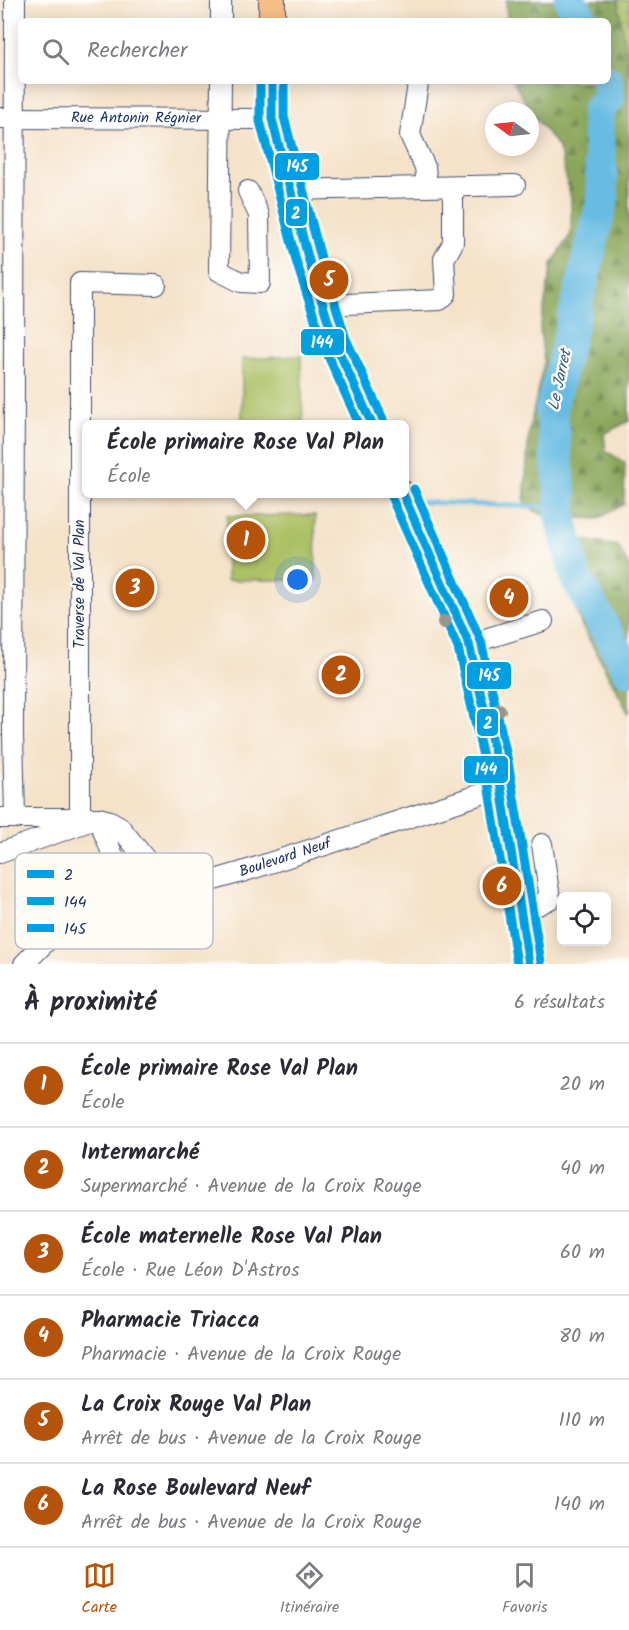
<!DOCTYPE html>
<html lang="fr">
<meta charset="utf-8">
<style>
:root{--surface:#fff;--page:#f2f2f3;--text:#2b2b33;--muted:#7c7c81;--line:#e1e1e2;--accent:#b45309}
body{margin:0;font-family:Kalam,sans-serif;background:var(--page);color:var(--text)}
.controls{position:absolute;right:18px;bottom:18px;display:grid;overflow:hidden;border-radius:9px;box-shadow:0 3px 15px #0003}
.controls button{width:54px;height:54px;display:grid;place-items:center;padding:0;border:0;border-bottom:2px solid var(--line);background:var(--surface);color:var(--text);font:30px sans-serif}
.compass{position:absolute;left:485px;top:102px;width:54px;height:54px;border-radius:50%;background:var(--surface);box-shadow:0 3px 15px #0003;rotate:285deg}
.you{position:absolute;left:298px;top:580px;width:21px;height:21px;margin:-15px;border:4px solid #fff;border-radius:50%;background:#1a73e8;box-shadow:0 0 0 9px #1a73e833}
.badge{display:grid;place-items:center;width:39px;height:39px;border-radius:50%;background:var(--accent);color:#fff;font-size:20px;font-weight:700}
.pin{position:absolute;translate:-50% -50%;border:3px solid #fff;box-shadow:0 2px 6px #0006}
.popup{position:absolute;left:82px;top:420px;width:327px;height:78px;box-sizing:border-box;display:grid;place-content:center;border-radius:9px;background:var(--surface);filter:drop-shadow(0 2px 4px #0005);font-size:20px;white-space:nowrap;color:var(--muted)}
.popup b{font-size:22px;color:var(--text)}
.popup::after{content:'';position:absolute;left:50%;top:100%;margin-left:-12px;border:12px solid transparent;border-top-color:var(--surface)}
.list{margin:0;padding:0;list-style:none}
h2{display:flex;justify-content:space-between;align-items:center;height:78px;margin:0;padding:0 24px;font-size:26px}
h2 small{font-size:20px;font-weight:400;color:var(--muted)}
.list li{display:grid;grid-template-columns:39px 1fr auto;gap:18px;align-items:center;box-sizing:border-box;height:84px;padding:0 24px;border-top:2px solid var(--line)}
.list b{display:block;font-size:22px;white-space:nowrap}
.list p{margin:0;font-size:20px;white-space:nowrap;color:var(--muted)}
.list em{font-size:20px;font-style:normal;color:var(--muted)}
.icon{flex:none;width:33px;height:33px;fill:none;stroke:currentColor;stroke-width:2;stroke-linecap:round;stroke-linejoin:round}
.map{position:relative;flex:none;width:629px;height:964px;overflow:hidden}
.search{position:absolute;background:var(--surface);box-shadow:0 3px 15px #0003;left:18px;right:18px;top:18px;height:66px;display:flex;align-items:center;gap:15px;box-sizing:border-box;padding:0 21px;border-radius:9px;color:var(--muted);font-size:22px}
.sheet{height:582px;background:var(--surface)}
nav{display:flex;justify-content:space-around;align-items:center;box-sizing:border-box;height:84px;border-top:2px solid var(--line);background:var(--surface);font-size:16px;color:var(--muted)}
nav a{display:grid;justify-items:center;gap:3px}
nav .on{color:var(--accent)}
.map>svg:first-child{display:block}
.forest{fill:url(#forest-firs);stroke:#526a5c;stroke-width:1.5}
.park{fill:url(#park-crowns);stroke:#647862;stroke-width:1.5}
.garden{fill:#acc065;stroke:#647862;stroke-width:1.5}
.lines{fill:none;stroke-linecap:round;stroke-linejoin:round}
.stream{stroke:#67bce3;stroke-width:5}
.river{stroke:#67bce3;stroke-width:32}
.minor-casing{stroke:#3c4a6e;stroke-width:22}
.major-casing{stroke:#3c4a6e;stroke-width:28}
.minor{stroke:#fff;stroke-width:20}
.major{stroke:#f6be87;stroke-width:26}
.bus-1-casing{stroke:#fdfcf7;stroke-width:14}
.bus-2-casing{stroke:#fdfcf7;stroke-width:14}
.bus-3-casing{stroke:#fdfcf7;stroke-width:14}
.bus-1{stroke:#03a0e0;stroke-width:9}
.bus-2{stroke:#03a0e0;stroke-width:9}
.bus-3{stroke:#009fe3;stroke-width:9}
.tree{fill:#95978f}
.labels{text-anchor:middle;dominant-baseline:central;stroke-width:5;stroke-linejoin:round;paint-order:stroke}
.street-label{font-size:15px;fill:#1b2f5e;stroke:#fdfcf7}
.water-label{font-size:16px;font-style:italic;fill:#325986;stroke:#fdfcf7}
.key{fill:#fdfcf7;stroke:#b9bec9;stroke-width:1.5}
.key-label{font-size:16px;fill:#1b2f5e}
.line-badge{stroke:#fdfcf7;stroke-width:2}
.badge-label{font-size:16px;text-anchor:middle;font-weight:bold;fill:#fff}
</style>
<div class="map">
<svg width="629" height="964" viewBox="0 0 629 964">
<defs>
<pattern id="forest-firs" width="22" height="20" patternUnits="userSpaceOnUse" patternTransform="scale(1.5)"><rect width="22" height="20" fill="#89a65a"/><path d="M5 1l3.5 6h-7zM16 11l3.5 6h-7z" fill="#6f884e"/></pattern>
<pattern id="park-crowns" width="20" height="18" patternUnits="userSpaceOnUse" patternTransform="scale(1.5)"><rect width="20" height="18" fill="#acc065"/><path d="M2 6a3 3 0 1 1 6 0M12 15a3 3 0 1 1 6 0" fill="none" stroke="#8b9c56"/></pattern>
</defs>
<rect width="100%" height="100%" fill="#fdfcf7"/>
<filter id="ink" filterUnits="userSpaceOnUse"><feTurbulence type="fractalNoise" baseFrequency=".0167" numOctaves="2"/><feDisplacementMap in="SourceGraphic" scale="12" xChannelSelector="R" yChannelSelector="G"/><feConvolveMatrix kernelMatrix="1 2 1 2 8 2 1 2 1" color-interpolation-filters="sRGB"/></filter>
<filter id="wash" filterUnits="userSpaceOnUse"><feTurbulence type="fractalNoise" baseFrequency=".008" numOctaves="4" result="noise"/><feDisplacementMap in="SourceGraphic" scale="24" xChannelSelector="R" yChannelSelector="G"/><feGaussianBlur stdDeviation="1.35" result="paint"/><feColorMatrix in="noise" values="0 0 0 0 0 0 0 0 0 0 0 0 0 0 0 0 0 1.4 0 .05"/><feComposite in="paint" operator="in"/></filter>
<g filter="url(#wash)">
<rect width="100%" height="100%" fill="#f5e2c9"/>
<g class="forest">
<polygon points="506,0 629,0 629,421 604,434 606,451 625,463 624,504 598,519 547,517 524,505 529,432 544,362 540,329 552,264 571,234 571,198 559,148 533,115 513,81 608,81 608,21 507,21"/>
<polygon points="584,540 618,546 629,567 629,714 582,626 554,551"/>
</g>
<polygon class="park" points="618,0 629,0 629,79"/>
<g class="garden">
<polygon points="301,356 303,424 242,424 242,359"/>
<polygon points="315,515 316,580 227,580 227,516"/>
</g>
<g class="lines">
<polyline class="stream" points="420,502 561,508"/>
<g class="river">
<polyline points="570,0 583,21"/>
<polyline points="607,81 609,98 597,112 603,198 551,410 561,496 561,518 576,578 629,671"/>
</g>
</g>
</g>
<g filter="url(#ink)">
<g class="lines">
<g class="minor-casing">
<g id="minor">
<polyline points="221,0 221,21"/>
<polyline points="221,81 219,271 241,282 260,283 259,215 248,191"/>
<polyline points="418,84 410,135 425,167 427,186"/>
<path id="s1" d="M0,118l272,1"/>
<polyline points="289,190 515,185"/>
<polyline points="323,305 440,300 446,294 444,259 453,243 453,187"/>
<polyline points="469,644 543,621"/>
<polyline points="15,817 13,734 15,0"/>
<polyline points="80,817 80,283 156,285"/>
<polyline points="0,818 98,818 118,868 101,898 62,925 24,964"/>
<path id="s2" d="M0,853l98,-35 12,3 9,5 47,59 10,6 66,-19 258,-84"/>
<polyline points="521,913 550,899 542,844"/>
</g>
</g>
<g class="major-casing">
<g id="major">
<polyline points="272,0 272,21"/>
<polyline points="272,81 272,119 309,261 335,343 372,424"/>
<path d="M403,494l66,150c30,104 43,213 60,320"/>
</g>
</g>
<use href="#minor" class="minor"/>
<use href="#major" class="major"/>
<g class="bus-1-casing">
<g id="bus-1">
<polyline points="272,81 272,119 309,261 335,343 372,424"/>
<polyline points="403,494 469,644 497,763 529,964"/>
</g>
</g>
<g class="bus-2-casing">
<g id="bus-2">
<polyline points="260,81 260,121 297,264 324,347 359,424"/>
<polyline points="392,499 458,648 485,765 517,964"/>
</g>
</g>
<g class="bus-3-casing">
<g id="bus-3">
<polyline points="284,81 284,117 321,258 346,339 383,419"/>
<polyline points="414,489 481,641 508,761 541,962"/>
</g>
</g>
<use href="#bus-1" class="bus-1"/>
<use href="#bus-2" class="bus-2"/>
<use href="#bus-3" class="bus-3"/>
</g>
<g class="tree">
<circle cx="444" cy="622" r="7"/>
<circle cx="499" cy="710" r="7"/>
</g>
</g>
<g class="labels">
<g class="street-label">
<text stroke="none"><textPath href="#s1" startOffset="136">Rue Antonin Régnier</textPath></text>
<text transform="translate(80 584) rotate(-90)">Traverse de Val Plan</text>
<text stroke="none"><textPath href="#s2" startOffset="328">Boulevard Neuf</textPath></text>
</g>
<g class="water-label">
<text transform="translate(560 380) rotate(-78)">Le Jarret</text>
</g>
</g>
<rect x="15" y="853" width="198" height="96" rx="9" class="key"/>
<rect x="27" y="870" width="27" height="8" fill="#03a0e0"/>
<rect x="27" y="897" width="27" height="8" fill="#03a0e0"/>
<rect x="27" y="924" width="27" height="8" fill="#009fe3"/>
<g class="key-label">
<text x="64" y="880">2</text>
<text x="64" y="907">144</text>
<text x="64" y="934">145</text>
</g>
<g class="line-badge">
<rect x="274" y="152" width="46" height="29" rx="6" fill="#009fe3"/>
<rect x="285" y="198" width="23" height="29" rx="6" fill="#03a0e0"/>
<rect x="300" y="328" width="45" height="28" rx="6" fill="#03a0e0"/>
<rect x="466" y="661" width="46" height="29" rx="6" fill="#009fe3"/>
<rect x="476" y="708" width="23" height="29" rx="6" fill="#03a0e0"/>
<rect x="463" y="755" width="46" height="29" rx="6" fill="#03a0e0"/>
</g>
<g class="badge-label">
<text x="297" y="172">145</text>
<text x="296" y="219">2</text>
<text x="322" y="348">144</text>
<text x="489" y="681">145</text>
<text x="488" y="729">2</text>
<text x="486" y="775">144</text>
</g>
</svg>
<div class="controls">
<button><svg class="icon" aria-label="locate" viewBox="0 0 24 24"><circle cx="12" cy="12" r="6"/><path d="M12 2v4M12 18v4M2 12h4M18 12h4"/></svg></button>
</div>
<svg class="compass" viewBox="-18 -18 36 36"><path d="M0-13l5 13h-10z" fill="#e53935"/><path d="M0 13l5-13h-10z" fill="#7c7c81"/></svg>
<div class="you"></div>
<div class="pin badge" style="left:246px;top:540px">1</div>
<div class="popup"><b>École primaire Rose Val Plan</b>École</div>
<div class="pin badge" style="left:341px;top:675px">2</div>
<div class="pin badge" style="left:135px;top:588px">3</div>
<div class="pin badge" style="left:509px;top:598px">4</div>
<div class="pin badge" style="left:329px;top:280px">5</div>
<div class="pin badge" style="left:502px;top:886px">6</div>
<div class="search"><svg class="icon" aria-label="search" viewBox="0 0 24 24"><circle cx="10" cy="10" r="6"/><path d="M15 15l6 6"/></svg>Rechercher</div>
</div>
<section class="sheet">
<h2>À proximité<small>6 résultats</small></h2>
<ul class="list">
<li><span class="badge">1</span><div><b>École primaire Rose Val Plan</b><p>École</p></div><em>20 m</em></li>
<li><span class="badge">2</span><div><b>Intermarché</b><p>Supermarché · Avenue de la Croix Rouge</p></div><em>40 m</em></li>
<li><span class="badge">3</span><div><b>École maternelle Rose Val Plan</b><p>École · Rue Léon D'Astros</p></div><em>60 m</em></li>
<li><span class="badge">4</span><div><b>Pharmacie Triacca</b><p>Pharmacie · Avenue de la Croix Rouge</p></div><em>80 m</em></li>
<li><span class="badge">5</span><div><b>La Croix Rouge Val Plan</b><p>Arrêt de bus · Avenue de la Croix Rouge</p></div><em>110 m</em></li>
<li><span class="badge">6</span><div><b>La Rose Boulevard Neuf</b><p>Arrêt de bus · Avenue de la Croix Rouge</p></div><em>140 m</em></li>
</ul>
</section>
<nav>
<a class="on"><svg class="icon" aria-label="map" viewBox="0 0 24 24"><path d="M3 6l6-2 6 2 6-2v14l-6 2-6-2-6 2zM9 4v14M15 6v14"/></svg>Carte</a>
<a><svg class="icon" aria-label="directions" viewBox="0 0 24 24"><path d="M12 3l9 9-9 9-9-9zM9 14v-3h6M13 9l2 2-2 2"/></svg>Itinéraire</a>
<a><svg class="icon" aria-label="saved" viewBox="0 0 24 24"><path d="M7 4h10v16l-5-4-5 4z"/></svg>Favoris</a>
</nav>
